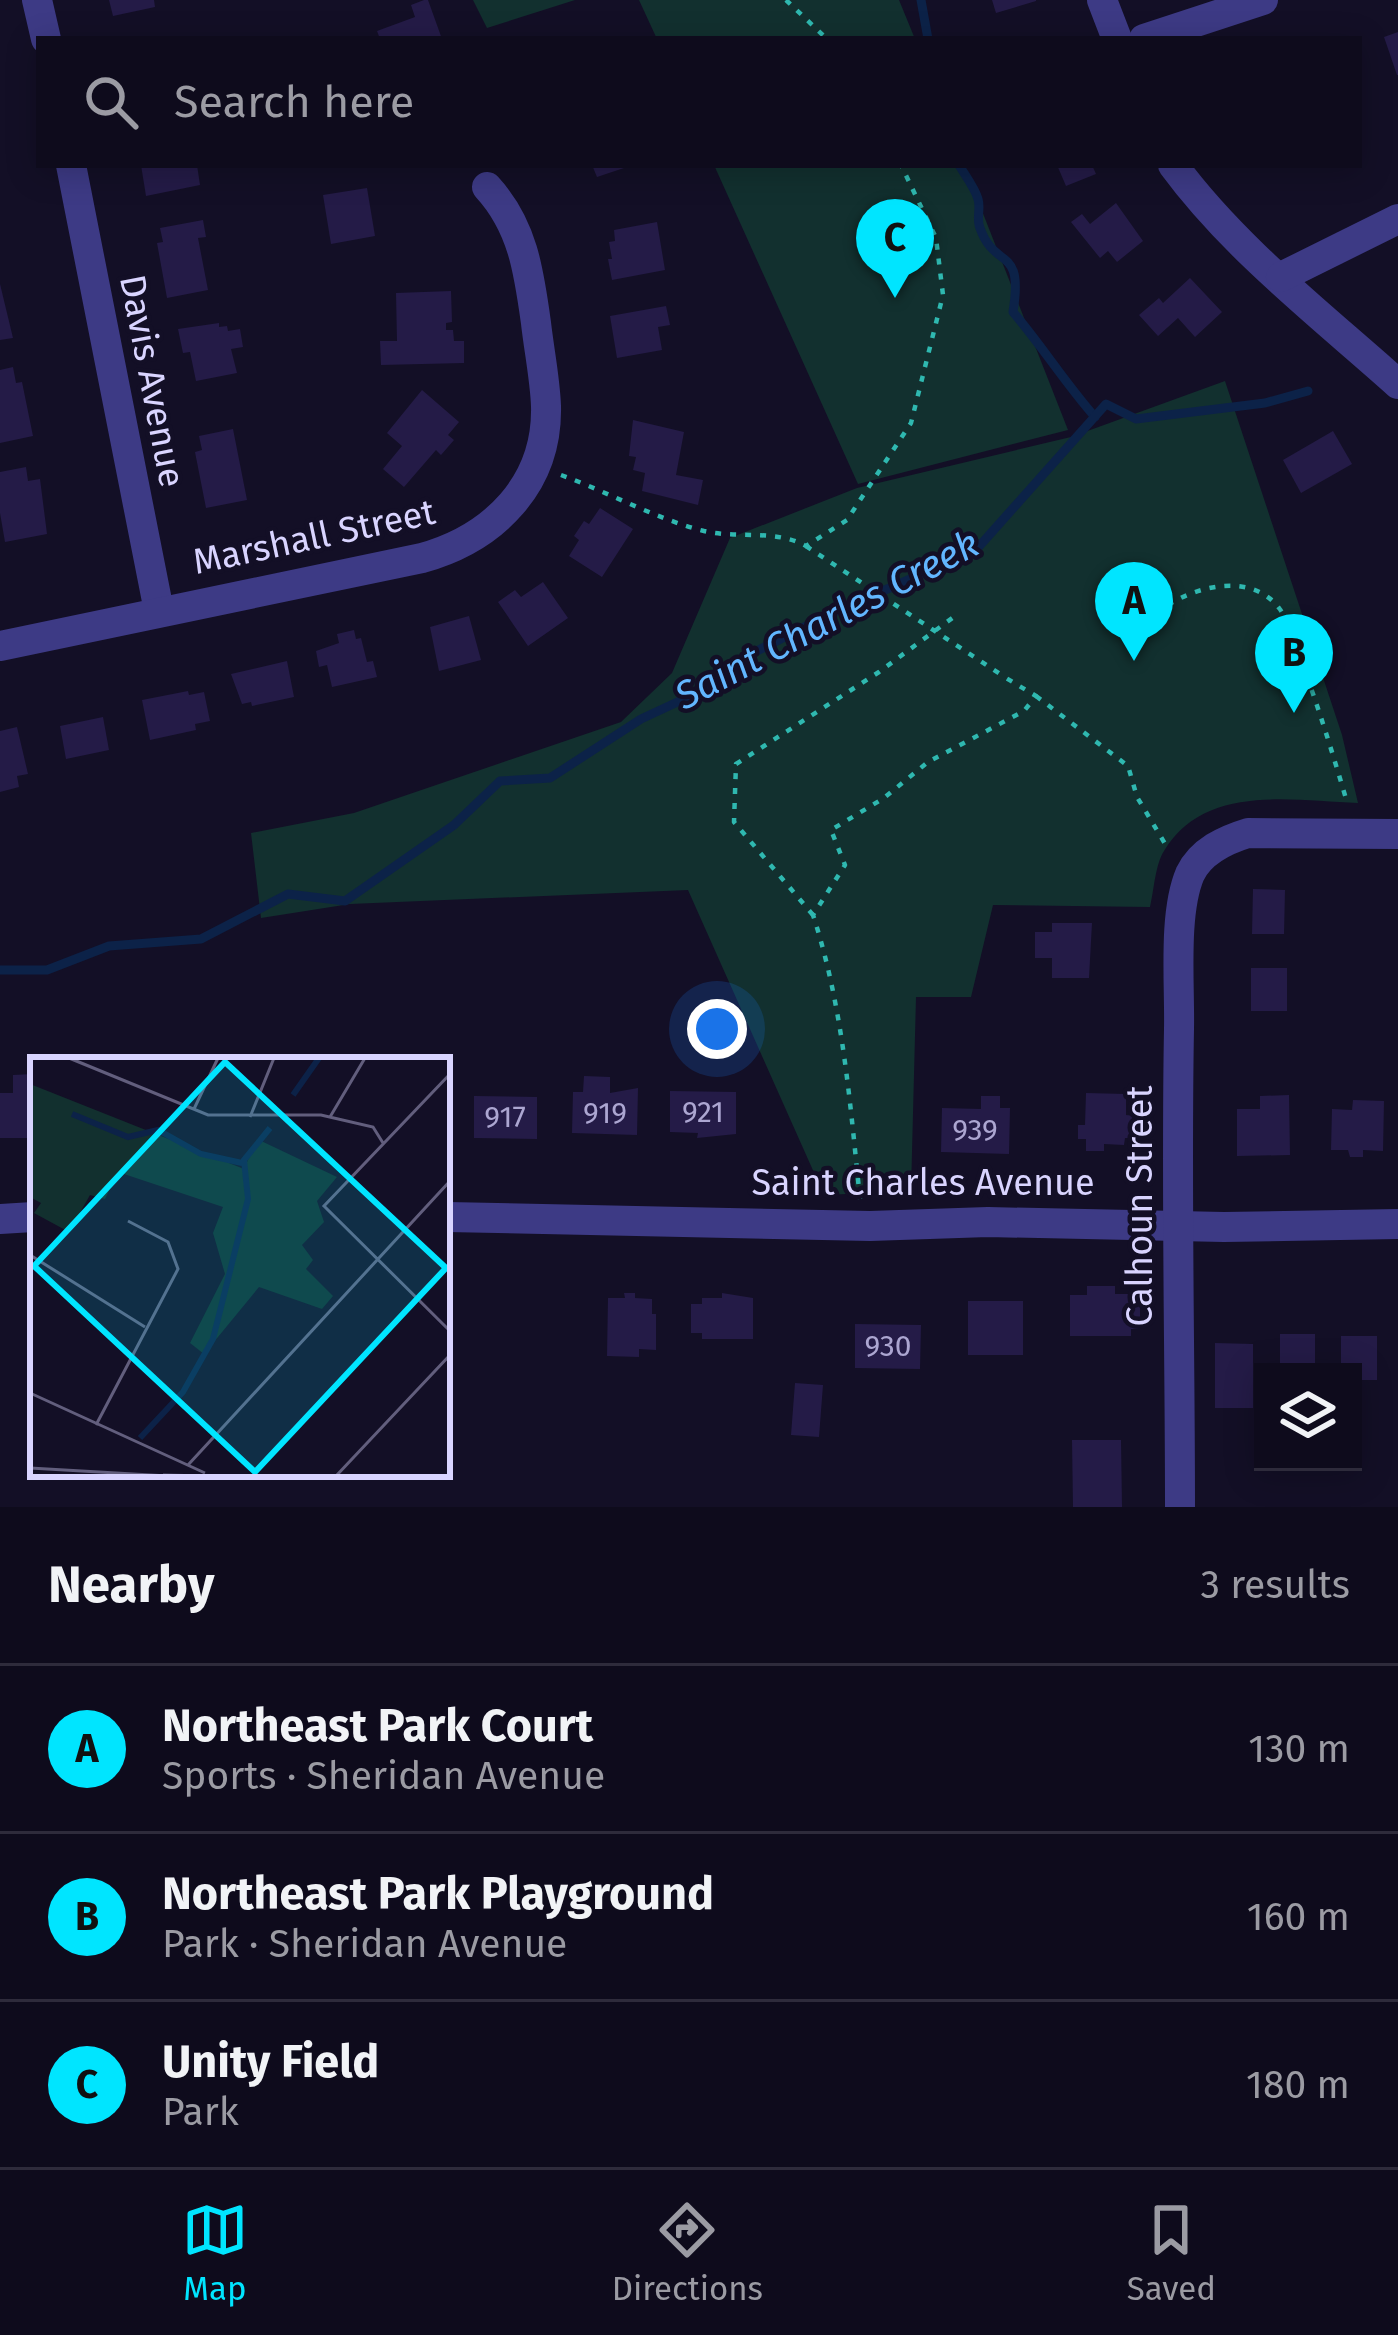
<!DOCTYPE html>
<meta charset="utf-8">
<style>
:root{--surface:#0e0b1c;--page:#1c1929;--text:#f1f3f6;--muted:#9b9ba3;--line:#2e2b3b;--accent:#00e5ff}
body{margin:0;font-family:"Fira Sans",sans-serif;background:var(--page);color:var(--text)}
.controls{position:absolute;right:36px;bottom:36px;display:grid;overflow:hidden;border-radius:0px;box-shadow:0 6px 30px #0003}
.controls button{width:108px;height:108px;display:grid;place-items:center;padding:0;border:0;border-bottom:3px solid var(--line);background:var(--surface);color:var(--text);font:60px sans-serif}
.you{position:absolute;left:717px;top:1029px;width:42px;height:42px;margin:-30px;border:9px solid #fff;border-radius:50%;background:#1a73e8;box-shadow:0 0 0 18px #1a73e833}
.badge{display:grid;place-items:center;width:78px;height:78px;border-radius:50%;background:var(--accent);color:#111;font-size:39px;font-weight:700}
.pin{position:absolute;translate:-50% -99px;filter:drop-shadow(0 3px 6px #0008)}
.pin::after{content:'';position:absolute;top:63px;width:42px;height:36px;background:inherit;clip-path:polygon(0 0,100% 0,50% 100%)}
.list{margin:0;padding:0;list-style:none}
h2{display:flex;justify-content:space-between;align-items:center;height:156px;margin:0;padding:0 48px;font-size:51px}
h2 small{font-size:39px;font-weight:400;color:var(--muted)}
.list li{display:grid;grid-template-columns:78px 1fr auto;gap:36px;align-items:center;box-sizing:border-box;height:168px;padding:0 48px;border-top:3px solid var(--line)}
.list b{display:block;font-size:45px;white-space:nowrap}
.list p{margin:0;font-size:39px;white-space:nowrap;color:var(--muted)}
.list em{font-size:39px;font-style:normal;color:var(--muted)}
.icon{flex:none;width:66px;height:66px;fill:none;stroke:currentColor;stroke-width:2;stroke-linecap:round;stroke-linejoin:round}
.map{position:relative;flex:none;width:1398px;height:1507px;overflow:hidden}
.search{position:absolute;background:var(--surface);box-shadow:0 6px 30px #0003;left:36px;right:36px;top:36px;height:132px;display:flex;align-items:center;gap:30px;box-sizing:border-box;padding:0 42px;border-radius:0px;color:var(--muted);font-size:45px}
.sheet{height:660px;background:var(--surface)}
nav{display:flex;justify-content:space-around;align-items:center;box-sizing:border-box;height:168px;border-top:3px solid var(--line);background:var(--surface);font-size:33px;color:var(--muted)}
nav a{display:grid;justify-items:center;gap:6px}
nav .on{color:var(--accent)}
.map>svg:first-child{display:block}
.green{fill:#12302f}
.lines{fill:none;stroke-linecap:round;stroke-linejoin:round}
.stream{stroke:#0c2248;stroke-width:9}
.building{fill:#241b47}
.path{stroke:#2fb8b0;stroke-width:4.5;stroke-dasharray:6 9;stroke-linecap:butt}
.minor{stroke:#3d3a85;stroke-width:30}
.path-bridge{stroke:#2fb8b0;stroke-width:4.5;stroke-dasharray:6 9;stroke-linecap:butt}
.labels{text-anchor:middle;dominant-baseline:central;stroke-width:9;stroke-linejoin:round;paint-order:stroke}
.number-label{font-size:30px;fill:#aca6d1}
.street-label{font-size:36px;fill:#d9d4ff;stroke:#130f26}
.water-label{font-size:39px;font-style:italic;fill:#62b6ff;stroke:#130f26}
.inset-river{fill:none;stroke:#0c2248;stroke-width:6}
.inset-road{fill:none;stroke:#625e7d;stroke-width:3}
.view{fill:#00e5ff;fill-opacity:0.15;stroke:#00e5ff;stroke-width:6}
.inset-edge{fill:none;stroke:#d9d4ff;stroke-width:6}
</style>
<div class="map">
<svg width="1398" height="1507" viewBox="0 0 1398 1507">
<rect width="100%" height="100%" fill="#130f26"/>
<g class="green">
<polygon points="473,0 575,0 487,28"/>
<polygon points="639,0 899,0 915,39 657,39"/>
<polygon points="714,165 964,165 1068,430 858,484"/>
<path d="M1225,381l117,354 16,68c-66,-2 -153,-20 -194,48 -9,14 -10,40 -14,56l-157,-2 -22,92h-55l-5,194 -87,4 -136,-305 -338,14 -89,14 -10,-85 103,-20 267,-91 51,-49 58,-135 127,-50 214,-51z"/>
</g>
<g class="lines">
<g class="stream">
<polyline points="921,0 928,39"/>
<path d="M959,165c6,10 16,23 19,34 3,9 -2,20 2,29 15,43 44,16 33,84 29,34 52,71 82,105"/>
<polyline points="0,970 47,970 109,946 201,939 288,894 345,901 454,825 500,781 550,778 641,719 714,685 733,663 832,613 975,551 1106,404 1136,419 1265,403 1308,391"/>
</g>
</g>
<g class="building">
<polygon points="109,0 154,0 155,7 113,16"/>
<polygon points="424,0 428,0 442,39 380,39 377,31 415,17 411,5"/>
<polygon points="992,0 1036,0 1036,1 996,13"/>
<polygon points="1398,32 1398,75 1397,75 1384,37"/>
<polygon points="141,165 197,165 200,185 146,196"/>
<polygon points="592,165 629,165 630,166 597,177"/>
<polygon points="1057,165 1092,165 1096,174 1066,186"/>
<polygon points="367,188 375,236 331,244 323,195"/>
<polygon points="1116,203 1143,241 1117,262 1108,251 1100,258 1071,222 1082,214 1090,224"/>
<polygon points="203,220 206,237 198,238 208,290 167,298 157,243 163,242 160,228"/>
<polygon points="657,222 665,270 612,280 608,259 612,259 609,242 615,241 614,230"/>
<polygon points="1190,278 1222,312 1195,337 1178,318 1158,336 1139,315 1159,298 1163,303"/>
<polygon points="0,284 13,338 0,340"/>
<polygon points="451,291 452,322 446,323 446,330 453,330 454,341 464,341 464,363 381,365 380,341 397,341 396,293"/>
<polygon points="666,306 670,325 658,327 662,350 617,358 610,316"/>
<polygon points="219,323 219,327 227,326 228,331 240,329 243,347 231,349 237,373 196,381 190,352 183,353 178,329"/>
<polygon points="13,367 16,383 22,382 33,436 0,443 0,370"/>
<polygon points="422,390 459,422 448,435 454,440 441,455 436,450 404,487 383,469 402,446 387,433"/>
<polygon points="633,420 684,432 676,475 703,480 698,505 642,491 645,473 633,470 636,457 629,456"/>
<polygon points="233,429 247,500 206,508 195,452 202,450 199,436"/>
<polygon points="1333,431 1352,464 1301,493 1283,460"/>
<polygon points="26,467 28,481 40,479 47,534 5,542 0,513 0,472"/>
<polygon points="600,508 633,529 602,577 569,556 579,540 574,536 584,521 589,524"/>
<polygon points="543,582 568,618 528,646 498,602 515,590 521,597"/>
<polygon points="469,616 481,660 439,671 430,627"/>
<polygon points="354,630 356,639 361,638 367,662 373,661 377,677 332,687 327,665 319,667 316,651 339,643 337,634"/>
<polygon points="287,661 294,697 252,706 251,702 242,704 231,674"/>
<polygon points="188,691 189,695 204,692 210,721 195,724 196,730 150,740 142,700"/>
<polygon points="103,717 109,750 66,759 60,726"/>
<polygon points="17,727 28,774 17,776 19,787 0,792 0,731"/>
<polygon points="1253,889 1285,890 1284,934 1252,934"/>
<polygon points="1052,923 1092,923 1089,978 1052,978 1052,958 1035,958 1035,932 1052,932"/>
<rect x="1251" y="968" width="36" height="43"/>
<polygon points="33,1074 33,1138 0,1138 0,1093 13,1093 13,1075"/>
<polygon points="584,1076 610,1077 610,1093 638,1088 637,1135 572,1133 573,1092 583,1092"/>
<polygon points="670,1091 736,1092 736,1134 697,1138 698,1133 670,1132"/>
<polygon points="1086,1093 1126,1094 1126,1115 1136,1116 1135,1138 1125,1138 1124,1145 1104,1144 1104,1151 1086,1151 1086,1139 1078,1139 1078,1125 1085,1125"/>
<polygon points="1289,1095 1290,1155 1237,1156 1237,1109 1260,1109 1260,1096"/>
<polygon points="474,1096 537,1097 537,1139 474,1138"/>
<polygon points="981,1096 1000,1096 1000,1108 1010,1108 1009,1154 941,1152 942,1108 981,1109"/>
<polygon points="1353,1100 1384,1101 1383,1151 1363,1150 1363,1157 1350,1157 1348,1150 1331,1150 1332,1109 1352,1110"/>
<polygon points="1087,1286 1115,1286 1115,1294 1131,1294 1131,1305 1140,1305 1140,1329 1131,1329 1131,1336 1070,1336 1070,1295 1087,1295"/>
<polygon points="624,1293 635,1293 635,1298 652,1299 652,1314 656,1314 656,1350 639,1349 639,1357 607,1356 608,1298 625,1298"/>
<polygon points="722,1293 753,1298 753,1339 702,1339 702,1333 691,1333 691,1304 702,1304 702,1298 722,1298"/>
<rect x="968" y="1301" width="55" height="54"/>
<polygon points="855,1324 921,1325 920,1369 855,1368"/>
<rect x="1280" y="1334" width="35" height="38"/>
<polygon points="1341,1336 1377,1336 1377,1380 1353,1380 1353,1372 1341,1372"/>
<polygon points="1215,1343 1253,1344 1253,1408 1215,1408"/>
<polygon points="795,1383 823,1385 819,1437 791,1435"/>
<polygon points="1072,1440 1121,1440 1122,1507 1073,1507"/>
</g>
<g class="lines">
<g class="path">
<polyline points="786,0 827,39"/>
<path d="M561,475c47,17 95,44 143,56 35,8 72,-2 102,15l41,-26 64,-97 32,-128 -7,-57 -35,-73"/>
<path d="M1168,605c32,-20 84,-32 111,3 7,9 11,24 15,35 21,52 37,105 53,159"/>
<polyline points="1036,696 1128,766 1137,797 1167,847"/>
<polyline points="813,915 734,822 736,764 879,672 955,616"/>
<path d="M860,1199c-10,-96 -17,-192 -47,-284l32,-50 -14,-35 53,-32 44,-36 96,-51 12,-15 -30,-18"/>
</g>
<g class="minor">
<polyline points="37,0 46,39"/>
<polyline points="1102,0 1117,39"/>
<polyline points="1144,39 1263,0"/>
<polyline points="71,165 159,611"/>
<path d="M1173,165c62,84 148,150 225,219"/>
<polyline points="1281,277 1398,219"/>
<path d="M0,646l422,-88c72,-20 126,-74 124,-152 -1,-27 -7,-56 -10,-83 -7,-51 -13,-97 -49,-136"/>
<polyline points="447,1217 870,1226 988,1222 1224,1227 1398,1224"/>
<polyline points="0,1219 33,1217"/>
<path d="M1180,1507c0,-159 -4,-318 -1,-478 1,-44 -6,-115 11,-155 11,-23 35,-34 58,-41l150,1"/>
</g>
<polyline class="path-bridge" points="806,546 1006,678"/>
</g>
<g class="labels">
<g class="number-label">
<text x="703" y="1112">921</text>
<text x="605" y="1113">919</text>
<text x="505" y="1117">917</text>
<text x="975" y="1130">939</text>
<text x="888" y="1346">930</text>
</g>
<g class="street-label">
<text transform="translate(152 381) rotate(79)">Davis Avenue</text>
<text transform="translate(314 537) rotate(-12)">Marshall Street</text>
<text x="923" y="1183">Saint Charles Avenue</text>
<text transform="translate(1140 1206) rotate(-90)">Calhoun Street</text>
</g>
<g class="water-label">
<text transform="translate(827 620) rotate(-28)">Saint Charles Creek</text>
</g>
</g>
<g transform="translate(30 1057)">
<rect width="420" height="420" fill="#130f26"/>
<path d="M0,27l214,85 13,-30 80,38 -20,24 7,21 -22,23 11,15 -7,9 27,27 -11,13 -63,-22 -55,67 -14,-11 35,-69 -12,-41 10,-26 -105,-35 -13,27 -15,-4 -21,37 -35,-19 7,-10 -11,-6z" fill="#12302f"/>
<path class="inset-river" d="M263,38l26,-37M42,57l56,23 30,-7 43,24 41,9M110,381l43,-46 30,-53 35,-140 -4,-39 26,-32"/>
<path class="inset-road" d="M39,1l139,57h113l52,12 10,16M420,17l-126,132 126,125M164,52l24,-51M220,60l24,-59M300,60l35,-59M0,198l115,72M0,336l175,80M66,368l82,-156 -10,-27 -40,-21M158,408l262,-284M0,411l138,8M133,418l43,1M306,419l114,-121"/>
<path class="view" d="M195,5l221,206 -191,204 -221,-206z"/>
<rect width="420" height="420" class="inset-edge"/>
</g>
</svg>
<div class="controls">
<button><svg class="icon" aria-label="layers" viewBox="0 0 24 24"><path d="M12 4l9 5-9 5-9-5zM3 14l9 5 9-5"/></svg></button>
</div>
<div class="you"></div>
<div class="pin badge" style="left:1134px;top:661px">A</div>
<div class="pin badge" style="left:1294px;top:713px">B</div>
<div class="pin badge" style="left:895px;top:298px">C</div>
<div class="search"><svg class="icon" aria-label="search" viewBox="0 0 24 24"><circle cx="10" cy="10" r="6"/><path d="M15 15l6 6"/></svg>Search here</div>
</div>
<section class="sheet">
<h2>Nearby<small>3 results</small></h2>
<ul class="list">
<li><span class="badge">A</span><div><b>Northeast Park Court</b><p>Sports · Sheridan Avenue</p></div><em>130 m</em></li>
<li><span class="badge">B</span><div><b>Northeast Park Playground</b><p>Park · Sheridan Avenue</p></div><em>160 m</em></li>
<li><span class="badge">C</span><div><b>Unity Field</b><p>Park</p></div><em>180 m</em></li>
</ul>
</section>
<nav>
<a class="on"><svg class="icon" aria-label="map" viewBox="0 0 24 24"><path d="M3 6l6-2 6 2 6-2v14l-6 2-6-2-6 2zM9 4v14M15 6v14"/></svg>Map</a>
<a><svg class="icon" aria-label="directions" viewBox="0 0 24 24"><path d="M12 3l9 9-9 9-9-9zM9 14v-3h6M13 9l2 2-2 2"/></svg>Directions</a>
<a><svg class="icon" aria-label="saved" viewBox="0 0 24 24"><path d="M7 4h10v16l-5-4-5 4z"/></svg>Saved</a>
</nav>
